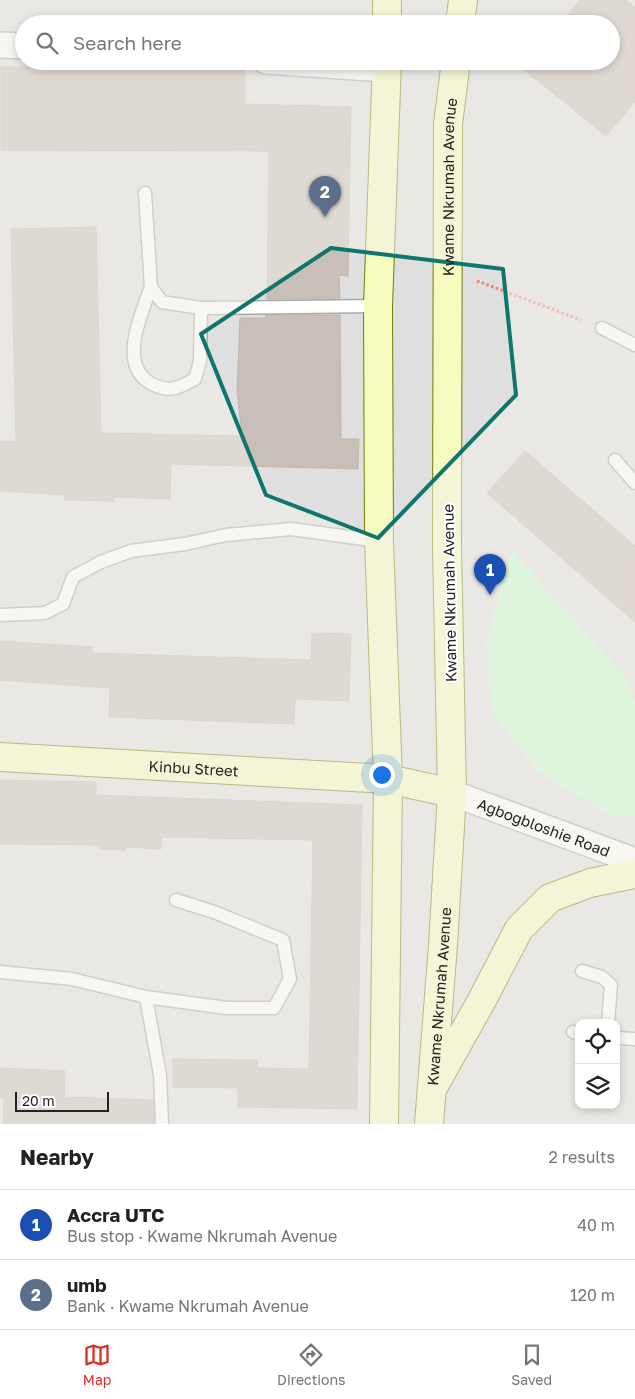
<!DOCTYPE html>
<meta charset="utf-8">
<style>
:root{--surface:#fff;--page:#f6f6f6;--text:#222;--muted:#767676;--line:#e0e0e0;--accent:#d93025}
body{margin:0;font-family:"Golos Text",sans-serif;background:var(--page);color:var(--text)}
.controls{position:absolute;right:15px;bottom:15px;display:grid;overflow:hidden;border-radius:10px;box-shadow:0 2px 8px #0003}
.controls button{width:45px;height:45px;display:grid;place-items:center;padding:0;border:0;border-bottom:1px solid var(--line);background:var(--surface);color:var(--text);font:25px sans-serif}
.scale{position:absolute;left:15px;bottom:12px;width:94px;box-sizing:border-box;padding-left:5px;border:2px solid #222;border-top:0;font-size:14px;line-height:18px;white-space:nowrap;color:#222;-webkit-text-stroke:4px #fff;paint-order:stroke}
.you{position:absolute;left:381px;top:774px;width:18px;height:18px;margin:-12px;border:4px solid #fff;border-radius:50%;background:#1a73e8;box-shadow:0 0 0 8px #1a73e833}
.badge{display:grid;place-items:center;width:32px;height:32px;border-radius:50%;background:var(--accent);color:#fff;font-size:16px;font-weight:700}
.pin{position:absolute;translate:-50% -41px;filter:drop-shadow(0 1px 2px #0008)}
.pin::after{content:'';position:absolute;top:26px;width:18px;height:15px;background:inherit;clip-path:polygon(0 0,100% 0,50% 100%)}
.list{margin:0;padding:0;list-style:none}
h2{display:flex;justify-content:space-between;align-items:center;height:65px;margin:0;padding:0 20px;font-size:21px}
h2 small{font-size:16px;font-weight:400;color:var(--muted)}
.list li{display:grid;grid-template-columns:32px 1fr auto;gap:15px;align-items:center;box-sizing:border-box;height:70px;padding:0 20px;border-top:1px solid var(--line)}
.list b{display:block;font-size:19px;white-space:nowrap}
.list p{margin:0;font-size:16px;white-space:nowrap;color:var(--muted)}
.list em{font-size:16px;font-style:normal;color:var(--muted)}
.icon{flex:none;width:28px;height:28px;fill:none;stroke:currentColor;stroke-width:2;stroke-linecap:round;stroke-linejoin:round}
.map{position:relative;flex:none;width:635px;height:1124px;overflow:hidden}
.search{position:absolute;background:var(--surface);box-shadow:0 2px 8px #0003;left:15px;right:15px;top:15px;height:55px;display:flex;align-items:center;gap:12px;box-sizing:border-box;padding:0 18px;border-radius:28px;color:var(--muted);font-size:19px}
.sheet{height:205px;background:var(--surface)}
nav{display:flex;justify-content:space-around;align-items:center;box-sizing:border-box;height:70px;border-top:1px solid var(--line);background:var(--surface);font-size:14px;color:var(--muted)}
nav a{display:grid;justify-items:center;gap:2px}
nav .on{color:var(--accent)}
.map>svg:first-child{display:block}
.residential{fill:#e0dfdf;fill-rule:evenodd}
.park{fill:#c8facc}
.parking{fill:#e2e2e2}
.building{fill:#c7bfb8;stroke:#c4b6ab}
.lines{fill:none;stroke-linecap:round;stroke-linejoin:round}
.lane-casing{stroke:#a9a9a9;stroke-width:15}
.street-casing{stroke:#a9a9a9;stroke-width:28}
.secondary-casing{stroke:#707d05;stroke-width:30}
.path{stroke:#fa8072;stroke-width:3;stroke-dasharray:2.5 2.5;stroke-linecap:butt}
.lane{stroke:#fff;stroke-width:12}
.street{stroke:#fff;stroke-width:25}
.secondary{stroke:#f7fabf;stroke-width:28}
.marked{fill:none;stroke:#0f766e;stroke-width:4;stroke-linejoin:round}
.labels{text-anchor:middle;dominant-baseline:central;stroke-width:4;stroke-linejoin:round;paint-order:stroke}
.street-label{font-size:15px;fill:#222;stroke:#fff}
</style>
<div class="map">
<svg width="635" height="1124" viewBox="0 0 635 1124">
<rect width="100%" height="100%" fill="#f2efe9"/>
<path class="residential" d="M0,0h635v1124h-635zM24,24h587v37h-587zM579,1023h37v82h-37z"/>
<polygon class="park" points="512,550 627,679 635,702 635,817 610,815 539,773 491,712 486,641"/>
<g class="parking">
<polygon points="629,258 635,263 635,535 533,447 576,360 590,340 632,302"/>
<polygon points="635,911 635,1072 616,1071 616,1023 579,1023 579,1070 521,1068 534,1000 554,956 591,920"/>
</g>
<g class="building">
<polygon points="580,0 626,0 635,7 635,102 606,136 523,69 529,61 611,61 611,24 560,24"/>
<polygon points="1,67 245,68 245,104 351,107 348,276 339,275 340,298 267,299 269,151 1,150"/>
<polygon points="96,227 101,433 242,436 237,391 240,318 266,318 266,315 340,315 341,439 359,439 358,469 171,464 170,499 114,497 114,501 65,500 65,495 0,491 0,441 16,442 11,229"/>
<polygon points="525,451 635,546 635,622 487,493"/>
<polygon points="312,633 351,634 349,701 295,699 294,724 109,717 110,688 0,680 0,641 92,647 92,653 311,660"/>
<polygon points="0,780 96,782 96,795 362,805 357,1109 238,1107 238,1088 173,1087 173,1059 257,1060 257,1068 309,1069 313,840 161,837 161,849 126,847 126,850 100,849 100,845 0,844"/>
<polygon points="0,1068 65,1071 64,1097 153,1100 154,1124 3,1124 4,1098 0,1097"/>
</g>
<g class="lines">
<g class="lane-casing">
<g id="lane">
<polyline points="145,193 151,287 162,302 201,308 378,306"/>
<path d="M151,287c-10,28 -35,81 3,98 17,8 26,2 41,-6l5,-18 1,-53"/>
<polyline points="602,328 635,345"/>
<polyline points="615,460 635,483"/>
<polyline points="0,615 45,613 63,604 73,577 101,562 131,551 185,544 226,535 291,529 379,541"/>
<polyline points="582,971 602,977 611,985 608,1023"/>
<polyline points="0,972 72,979 146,997 227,1008 274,1008 290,979 283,940 214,912 176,900"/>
<polyline points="146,997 160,1075 162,1124"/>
<polyline points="573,1032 579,1033"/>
<polyline points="616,1038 635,1039"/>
</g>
</g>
<g class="street-casing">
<g id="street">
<polyline points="0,45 24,46"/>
<polyline points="266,61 386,69"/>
<path id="s1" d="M452,793l183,68"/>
</g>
</g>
<g class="secondary-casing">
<g id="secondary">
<polyline points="387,24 387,0"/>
<polyline points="460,24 463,0"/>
<path id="s2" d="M0,757l388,22 64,14"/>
<polyline points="435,1084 482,1000 519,929 550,898 590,883 635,874"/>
<polyline points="384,1124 388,779 379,541 378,306 387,61"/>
<path id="s3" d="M429,1124l14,-179 9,-152 -5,-247 1,-422 8,-63"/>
</g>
</g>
<polyline class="path" points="477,281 581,320"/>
<use href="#lane" class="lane"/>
<use href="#street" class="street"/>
<use href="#secondary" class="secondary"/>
</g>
<path d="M0 0H635V1124H0ZM331,248l172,21 13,126 -138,143 -112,-43 -65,-161z" fill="#f2efe9" fill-opacity=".55" fill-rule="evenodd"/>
<path class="marked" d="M331,248l172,21 13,126 -138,143 -112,-43 -65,-161z"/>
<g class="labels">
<g class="street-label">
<text stroke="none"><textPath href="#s3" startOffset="938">Kwame Nkrumah Avenue</textPath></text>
<text transform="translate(449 593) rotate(-91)">Kwame Nkrumah Avenue</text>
<text stroke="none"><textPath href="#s2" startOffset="194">Kinbu Street</textPath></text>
<text stroke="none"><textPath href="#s1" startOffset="98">Agbogbloshie Road</textPath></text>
<text stroke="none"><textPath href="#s3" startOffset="128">Kwame Nkrumah Avenue</textPath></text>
</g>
</g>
</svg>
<div class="controls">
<button><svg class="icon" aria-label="locate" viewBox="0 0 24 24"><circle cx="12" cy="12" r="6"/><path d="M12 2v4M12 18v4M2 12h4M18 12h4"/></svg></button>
<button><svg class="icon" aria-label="layers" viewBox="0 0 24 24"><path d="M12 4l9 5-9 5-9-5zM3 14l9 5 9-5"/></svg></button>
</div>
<div class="scale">20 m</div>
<div class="you"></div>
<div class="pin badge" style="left:490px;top:595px;background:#1a4fb4">1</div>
<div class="pin badge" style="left:325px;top:217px;background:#5c6f8a">2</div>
<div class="search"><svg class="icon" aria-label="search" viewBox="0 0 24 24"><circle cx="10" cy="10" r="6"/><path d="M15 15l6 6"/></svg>Search here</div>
</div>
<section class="sheet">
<h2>Nearby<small>2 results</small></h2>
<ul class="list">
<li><span class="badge" style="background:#1a4fb4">1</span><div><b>Accra UTC</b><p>Bus stop · Kwame Nkrumah Avenue</p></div><em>40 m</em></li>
<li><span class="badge" style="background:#5c6f8a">2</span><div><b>umb</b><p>Bank · Kwame Nkrumah Avenue</p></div><em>120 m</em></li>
</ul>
</section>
<nav>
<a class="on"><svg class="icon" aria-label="map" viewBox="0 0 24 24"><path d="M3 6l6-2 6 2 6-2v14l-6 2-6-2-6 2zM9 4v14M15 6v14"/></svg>Map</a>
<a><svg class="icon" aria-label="directions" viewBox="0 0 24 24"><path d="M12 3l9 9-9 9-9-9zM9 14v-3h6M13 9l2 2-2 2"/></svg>Directions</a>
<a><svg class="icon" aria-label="saved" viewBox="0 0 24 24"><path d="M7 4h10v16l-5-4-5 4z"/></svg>Saved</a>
</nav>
